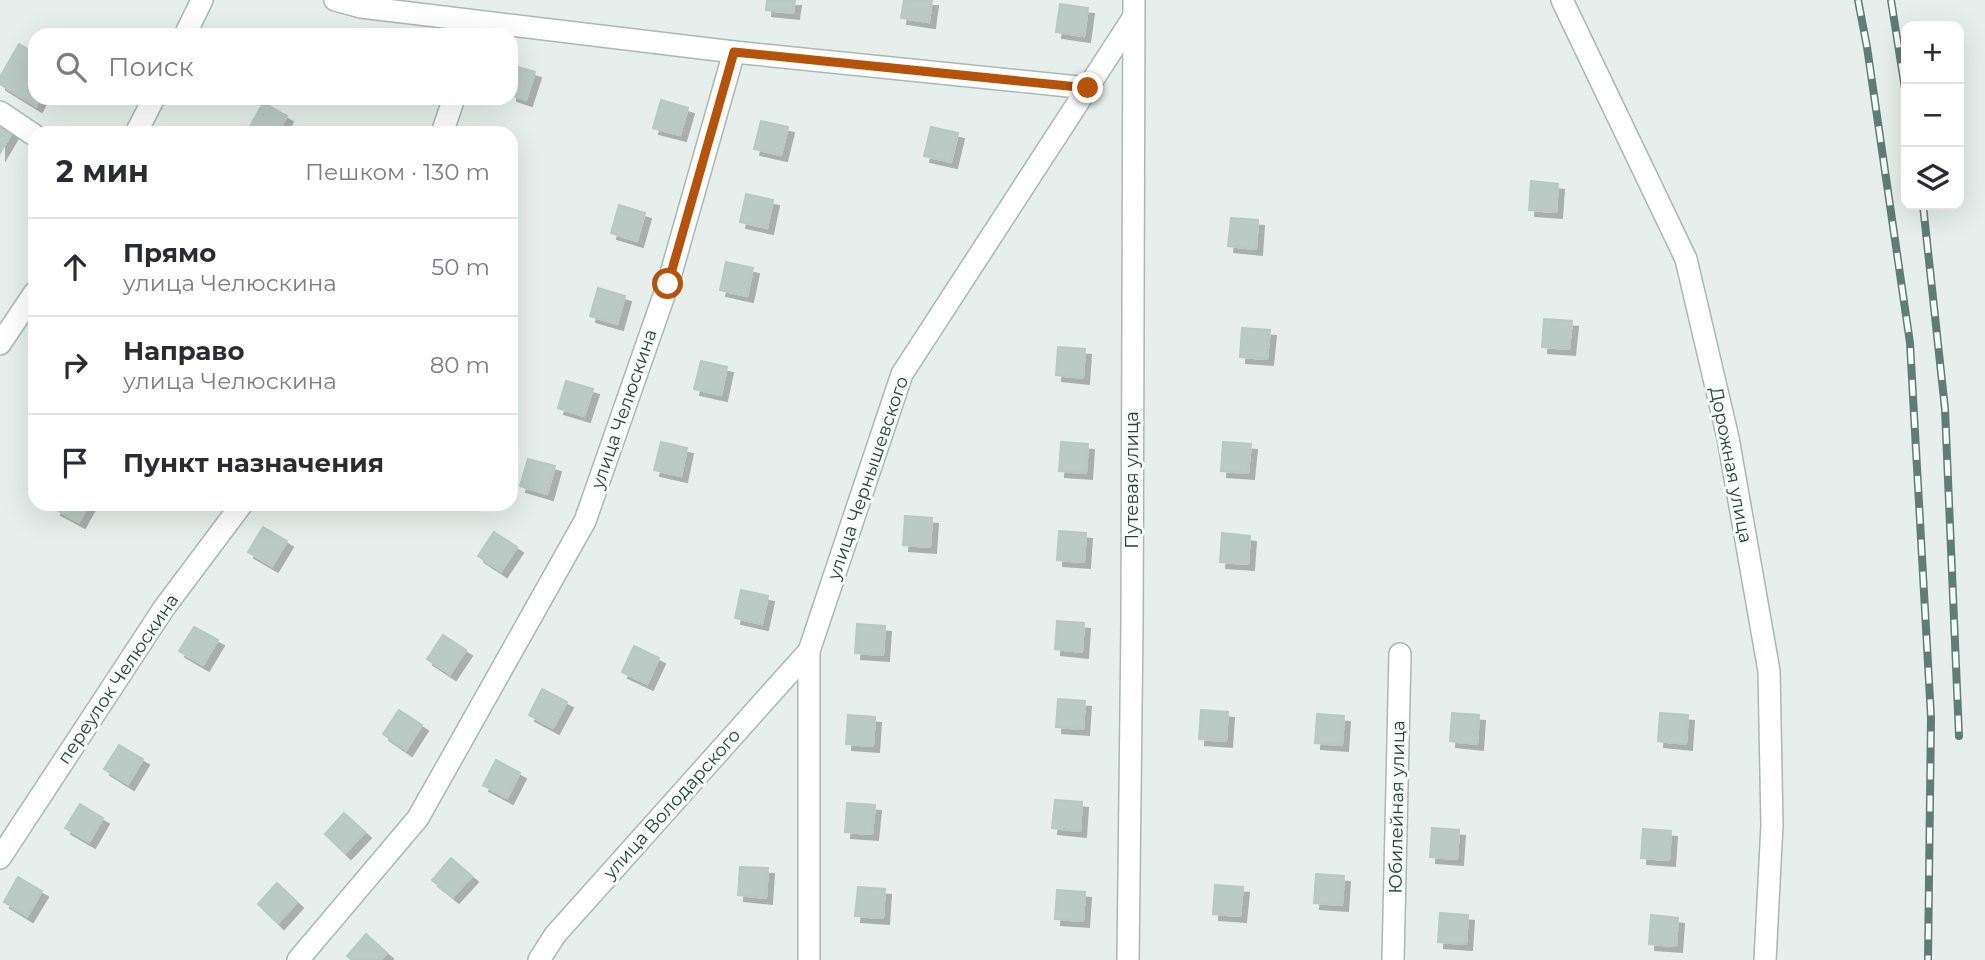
<!DOCTYPE html>
<html lang="ru">
<meta charset="utf-8">
<style>
:root{--surface:#fff;--page:#f7f7f7;--text:#2b2b33;--muted:#7c7c81;--line:#e1e1e2}
body{margin:0;font-family:Montserrat,sans-serif;background:var(--page);color:var(--text)}
.controls{position:absolute;right:21px;top:21px;display:grid;overflow:hidden;border-radius:14px;box-shadow:0 7px 28px #0002}
.controls button{width:63px;height:63px;display:grid;place-items:center;padding:0;border:0;border-bottom:2px solid var(--line);background:var(--surface);color:var(--text);font:35px sans-serif}
.stop{position:absolute;width:21px;height:21px;margin:-16px;border:5px solid #b45309;border-radius:50%;background:#fff}
.stop.end{background:#b45309;border-color:#fff;box-shadow:0 2px 7px #0008}
.list{margin:0;padding:0;list-style:none}
h2{display:flex;justify-content:space-between;align-items:center;height:91px;margin:0;padding:0 28px;font-size:30px}
h2 small{font-size:23px;font-weight:400;color:var(--muted)}
.list li{display:grid;grid-template-columns:46px 1fr auto;gap:21px;align-items:center;box-sizing:border-box;height:98px;padding:0 28px;border-top:2px solid var(--line)}
.list b{display:block;font-size:26px;white-space:nowrap}
.list p{margin:0;font-size:23px;white-space:nowrap;color:var(--muted)}
.list em{font-size:23px;font-style:normal;color:var(--muted)}
.icon{flex:none;width:38px;height:38px;fill:none;stroke:currentColor;stroke-width:2;stroke-linecap:round;stroke-linejoin:round}
.map{position:relative;flex:none;width:1985px;height:960px;overflow:hidden}
.search{position:absolute;background:var(--surface);box-shadow:0 7px 28px #0002;left:28px;top:28px;width:490px;height:77px;display:flex;align-items:center;gap:18px;box-sizing:border-box;padding:0 24px;border-radius:21px;color:var(--muted);font-size:26px}
.panel{position:absolute;background:var(--surface);box-shadow:0 7px 28px #0002;left:28px;top:126px;width:490px;height:385px;border-radius:21px}
.map>svg:first-child{display:block}
.building{fill:#bbcac4;stroke:#b8c9c2;stroke-width:2;filter:url(#shadow)}
.lines{fill:none;stroke-linecap:round;stroke-linejoin:round}
.minor-casing{stroke:#a8b8b2;stroke-width:24}
.minor{stroke:#fff;stroke-width:21}
.rail-casing{stroke:#5f7d75;stroke-width:8}
.rail{stroke:#f7fbf9;stroke-width:5;stroke-dasharray:16;stroke-linecap:butt}
.route{stroke:#b45309;stroke-width:9}
.labels{text-anchor:middle;dominant-baseline:central;stroke-width:6;stroke-linejoin:round;paint-order:stroke}
.street-label{font-size:18px;fill:#24423a;stroke:#f7fbf9}
</style>
<div class="map">
<svg width="1985" height="960" viewBox="0 0 1985 960">
<defs>
<filter id="shadow"><feDropShadow dx="6" dy="6" stdDeviation="0" flood-color="#0004"/></filter>
</defs>
<rect width="100%" height="100%" fill="#e6efeb"/>
<g class="building">
<polygon points="767,0 795,0 793,13 766,10"/>
<polygon points="904,0 932,0 929,22 901,18"/>
<polygon points="1060,4 1088,8 1084,36 1056,32"/>
<polygon points="19,44 35,53 35,98 40,98 36,106 0,84 0,77"/>
<polygon points="511,65 535,72 526,100 511,95"/>
<polygon points="661,100 688,108 680,135 653,128"/>
<polygon points="263,103 287,116 278,133 258,133 249,128"/>
<polygon points="0,120 14,129 0,153"/>
<polygon points="761,121 788,127 781,155 754,149"/>
<polygon points="931,127 958,133 951,162 924,156"/>
<polygon points="1531,181 1558,184 1556,212 1529,210"/>
<polygon points="746,194 773,200 767,228 740,222"/>
<polygon points="619,205 645,213 637,241 611,233"/>
<polygon points="1231,218 1258,220 1256,249 1228,246"/>
<polygon points="726,262 753,268 747,296 720,290"/>
<polygon points="598,288 625,296 617,324 590,316"/>
<polygon points="1544,319 1572,321 1569,349 1542,347"/>
<polygon points="1242,328 1270,330 1267,359 1240,357"/>
<polygon points="1058,347 1085,349 1083,378 1056,375"/>
<polygon points="701,361 727,367 721,395 694,389"/>
<polygon points="566,381 593,389 584,416 558,408"/>
<polygon points="661,442 687,448 681,476 654,470"/>
<polygon points="1061,442 1088,444 1086,473 1059,471"/>
<polygon points="1223,442 1251,444 1248,473 1221,471"/>
<polygon points="528,459 555,466 547,494 520,486"/>
<polygon points="58,504 89,504 79,522 55,509"/>
<polygon points="905,516 932,518 930,547 903,545"/>
<polygon points="263,527 287,541 272,566 248,552"/>
<polygon points="1059,531 1086,533 1084,562 1057,560"/>
<polygon points="494,532 517,547 501,571 478,556"/>
<polygon points="1222,533 1250,536 1248,564 1220,562"/>
<polygon points="741,590 768,596 762,624 735,618"/>
<polygon points="1057,621 1084,623 1082,652 1055,649"/>
<polygon points="857,624 885,626 883,655 855,653"/>
<polygon points="194,627 218,640 203,665 179,651"/>
<polygon points="443,635 466,650 450,674 427,659"/>
<polygon points="634,646 659,658 647,684 622,672"/>
<polygon points="542,689 567,702 553,728 529,715"/>
<polygon points="1058,699 1085,701 1083,729 1056,727"/>
<polygon points="399,710 422,725 406,750 383,734"/>
<polygon points="1201,710 1228,712 1226,741 1199,739"/>
<polygon points="1452,713 1479,715 1477,744 1450,741"/>
<polygon points="1660,713 1688,715 1686,744 1658,741"/>
<polygon points="1317,714 1344,716 1342,745 1315,743"/>
<polygon points="848,715 875,717 873,746 846,744"/>
<polygon points="119,745 143,759 128,784 104,769"/>
<polygon points="496,760 520,773 507,798 483,785"/>
<polygon points="1055,800 1082,802 1080,831 1052,828"/>
<polygon points="847,803 875,805 872,834 845,832"/>
<polygon points="80,804 103,818 89,842 65,828"/>
<polygon points="344,813 365,832 345,853 325,834"/>
<polygon points="1432,828 1459,830 1457,859 1430,857"/>
<polygon points="1643,829 1671,831 1669,860 1641,858"/>
<polygon points="451,858 472,876 453,897 432,880"/>
<polygon points="740,867 768,868 766,898 738,895"/>
<polygon points="1316,874 1344,876 1342,905 1314,903"/>
<polygon points="18,877 42,891 27,916 4,902"/>
<polygon points="277,883 297,902 278,923 258,904"/>
<polygon points="1215,885 1243,887 1240,916 1213,914"/>
<polygon points="858,887 885,889 883,918 855,916"/>
<polygon points="1057,890 1085,892 1083,921 1055,919"/>
<polygon points="1440,913 1468,915 1466,944 1438,942"/>
<polygon points="1651,915 1678,918 1676,946 1649,944"/>
<polygon points="366,934 387,953 380,960 352,960 347,956"/>
</g>
<g class="lines">
<g class="minor-casing">
<g id="minor">
<polyline points="335,0 361,7 734,52"/>
<polyline points="1562,0 1686,259 1728,438 1769,671 1772,825 1765,960"/>
<polyline points="185,35 202,0"/>
<polyline points="0,112 34,135"/>
<polyline points="136,133 154,98"/>
<polyline points="442,133 454,98"/>
<polyline points="0,344 35,292"/>
<polyline points="0,858 164,608 242,504"/>
<polyline points="298,960 418,818 585,521 668,284 734,52 1088,88"/>
<polyline points="539,960 555,935 809,651"/>
<polyline points="809,960 809,651 902,374 1133,18"/>
<polyline points="1128,960 1132,625 1134,0"/>
<polyline points="1393,960 1400,654"/>
</g>
</g>
<use href="#minor" class="minor"/>
<g class="rail-casing">
<g id="rail">
<polyline points="1858,0 1867,47 1910,343 1931,717 1928,960"/>
<polyline points="1891,0 1906,95"/>
<polyline points="1923,205 1945,409 1959,736"/>
</g>
</g>
<use href="#rail" class="rail"/>
</g>
<g class="lines">
<polyline class="route" points="668,284 734,52 1088,88"/>
</g>
<g class="labels">
<g class="street-label">
<text transform="translate(624 409) rotate(-71)">улица Челюскина</text>
<text transform="translate(1731 465) rotate(79)">Дорожная улица</text>
<text transform="translate(868 478) rotate(-71)">улица Чернышевского</text>
<text transform="translate(1132 480) rotate(-90)">Путевая улица</text>
<text transform="translate(118 679) rotate(-56)">переулок Челюскина</text>
<text transform="translate(672 804) rotate(-48)">улица Володарского</text>
<text transform="translate(1397 807) rotate(-89)">Юбилейная улица</text>
</g>
</g>
</svg>
<div class="controls">
<button>+</button>
<button>−</button>
<button><svg class="icon" aria-label="layers" viewBox="0 0 24 24"><path d="M12 4l9 5-9 5-9-5zM3 14l9 5 9-5"/></svg></button>
</div>
<div class="stop" style="left:668px;top:284px"></div>
<div class="stop end" style="left:1088px;top:88px"></div>
<div class="search"><svg class="icon" aria-label="search" viewBox="0 0 24 24"><circle cx="10" cy="10" r="6"/><path d="M15 15l6 6"/></svg>Поиск</div>
<section class="panel">
<h2>2 мин<small>Пешком · 130 m</small></h2>
<ul class="list">
<li><svg class="icon" aria-label="ahead" viewBox="0 0 24 24"><path d="M12 20V5M6 11l6-6 6 6"/></svg><div><b>Прямо</b><p>улица Челюскина</p></div><em>50 m</em></li>
<li><svg class="icon" aria-label="right" viewBox="0 0 24 24"><path d="M7 20v-9h11M14 6l5 5-5 5"/></svg><div><b>Направо</b><p>улица Челюскина</p></div><em>80 m</em></li>
<li><svg class="icon" aria-label="arrive" viewBox="0 0 24 24"><path d="M6 21V4h12l-3 4 3 4H6"/></svg><div><b>Пункт назначения</b></div></li>
</ul>
</section>
</div>
